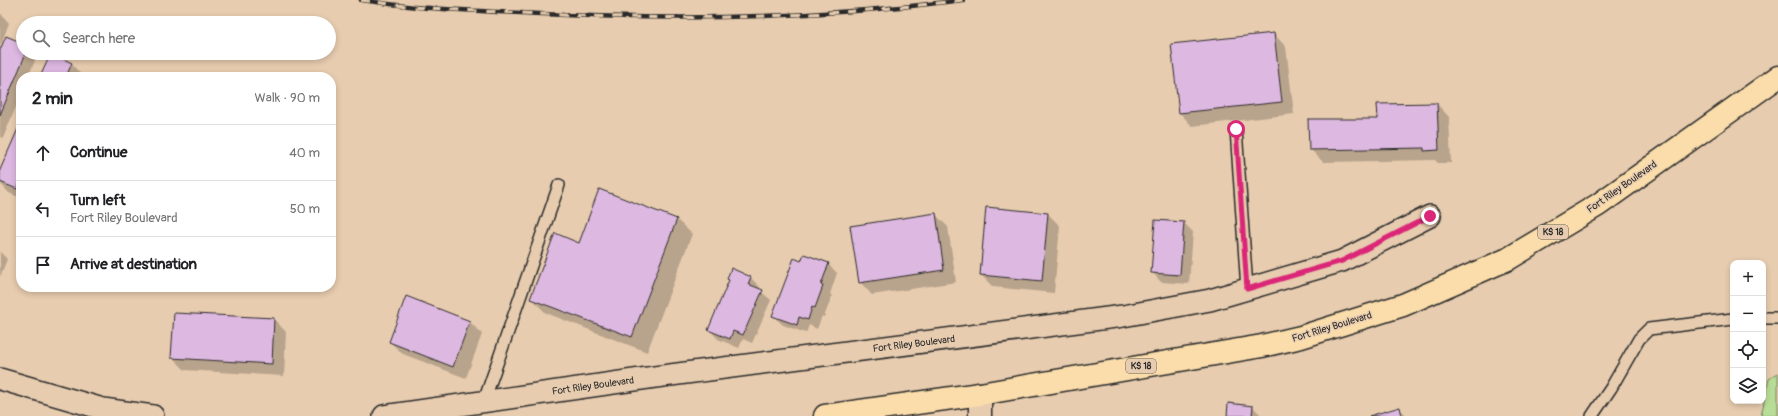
<!DOCTYPE html>
<meta charset="utf-8">
<style>
:root{--surface:#fff;--page:#f2f2f2;--text:#202124;--muted:#757577;--line:#e0e0e0}
body{margin:0;font-family:Pangolin,sans-serif;background:var(--page);color:var(--text)}
.controls{position:absolute;right:12px;bottom:12px;display:grid;overflow:hidden;border-radius:8px;box-shadow:0 2px 6px #0003}
.controls button{width:36px;height:36px;display:grid;place-items:center;padding:0;border:0;border-bottom:1px solid var(--line);background:var(--surface);color:var(--text);font:20px sans-serif}
.stop{position:absolute;width:12px;height:12px;margin:-9px;border:3px solid #db2777;border-radius:50%;background:#fff}
.stop.end{background:#db2777;border-color:#fff;box-shadow:0 1px 4px #0008}
.list{margin:0;padding:0;list-style:none}
h2{display:flex;justify-content:space-between;align-items:center;height:52px;margin:0;padding:0 16px;font-size:17px}
h2 small{font-size:13px;font-weight:400;color:var(--muted)}
.list li{display:grid;grid-template-columns:26px 1fr auto;gap:12px;align-items:center;box-sizing:border-box;height:56px;padding:0 16px;border-top:1px solid var(--line)}
.list b{display:block;font-size:15px;white-space:nowrap}
.list p{margin:0;font-size:13px;white-space:nowrap;color:var(--muted)}
.list em{font-size:13px;font-style:normal;color:var(--muted)}
.icon{flex:none;width:22px;height:22px;fill:none;stroke:currentColor;stroke-width:2;stroke-linecap:round;stroke-linejoin:round}
.map{position:relative;flex:none;width:1778px;height:416px;overflow:hidden}
.search{position:absolute;background:var(--surface);box-shadow:0 2px 6px #0003;left:16px;top:16px;width:320px;height:44px;display:flex;align-items:center;gap:10px;box-sizing:border-box;padding:0 14px;border-radius:22px;color:var(--muted);font-size:15px}
.panel{position:absolute;background:var(--surface);box-shadow:0 2px 6px #0003;left:16px;top:72px;width:320px;height:220px;border-radius:16px}
.map>svg:first-child{display:block}
.green{fill:#b8dd97;stroke:#728461}
.shadow{fill:#0003}
.building{fill:#ddb8e1;stroke:#2b2b2b}
.lines{fill:none;stroke-linecap:round;stroke-linejoin:round}
.service-casing{stroke:#2b2b2b;stroke-width:14}
.minor-casing{stroke:#2b2b2b;stroke-width:24}
.tertiary-casing{stroke:#2b2b2b;stroke-width:25}
.trunk-casing{stroke:#2b2b2b;stroke-width:25}
.service{stroke:#e7ccaf;stroke-width:11}
.minor{stroke:#e7ccaf;stroke-width:21}
.tertiary{stroke:#e7ccaf;stroke-width:22}
.trunk{stroke:#faddab;stroke-width:22}
.rail-casing{stroke:#2b2b2b;stroke-width:4.5}
.rail{stroke:#e7ccaf;stroke-width:3;stroke-dasharray:9;stroke-linecap:butt}
.route{stroke:#db2777;stroke-width:5}
.labels{text-anchor:middle;dominant-baseline:central;stroke-width:3;stroke-linejoin:round;paint-order:stroke}
.shield{fill:#e7ccaf;stroke:#635b53;stroke-width:1}
.shield-label{font-size:9px;font-weight:bold;fill:#2b2b2b}
.street-label{font-size:10px;fill:#2b2b2b;stroke:#e7ccaf}
</style>
<div class="map">
<svg width="1778" height="416" viewBox="0 0 1778 416">
<rect width="100%" height="100%" fill="#e7ccaf"/>
<filter id="ink" filterUnits="userSpaceOnUse"><feTurbulence type="fractalNoise" baseFrequency=".025" numOctaves="2"/><feDisplacementMap in="SourceGraphic" scale="8" xChannelSelector="R" yChannelSelector="G"/><feConvolveMatrix kernelMatrix="1 2 1 2 8 2 1 2 1" color-interpolation-filters="sRGB"/></filter>
<g filter="url(#ink)">
<polygon class="green" points="1778,373 1778,416 1761,416 1769,379"/>
<g class="shadow">
<polygon points="0,13 9,23 0,47"/>
<polygon points="1274,34 1286,47 1294,114 1192,126 1180,113 1172,45"/>
<polygon points="23,44 23,53 35,53 37,56 28,77 21,77 21,95 3,138 0,136 0,53"/>
<polygon points="71,63 83,77 41,77"/>
<polygon points="1437,104 1449,117 1451,163 1438,163 1435,160 1323,162 1310,149"/>
<polygon points="21,124 21,198 9,193 0,183 0,173"/>
<polygon points="600,190 677,220 692,234 647,352 546,313 531,298 580,244"/>
<polygon points="935,214 948,227 956,282 872,295 860,282"/>
<polygon points="1048,214 1060,226 1054,293 993,287 981,275"/>
<polygon points="1184,223 1193,232 1189,284 1161,282 1152,272"/>
<polygon points="0,252 7,259 0,277"/>
<polygon points="802,262 828,264 837,273 830,294 832,296 824,317 822,316 817,329 809,325 806,333 783,325 773,316"/>
<polygon points="732,270 751,278 760,287 759,290 771,300 752,343 743,339 739,348 718,339 709,329 730,281"/>
<polygon points="407,298 470,322 482,334 466,378 403,354 390,342"/>
<polygon points="274,319 286,332 284,376 185,370 172,357"/>
<polygon points="1253,407 1262,416 1228,416"/>
<polygon points="1400,409 1407,416 1373,416"/>
</g>
<g class="building">
<polygon points="1274,33 1282,102 1179,113 1171,44"/>
<polygon points="6,36 23,43 23,53 26,53 0,115 0,50"/>
<polygon points="51,53 72,63 66,77 40,77"/>
<polygon points="1437,103 1439,150 1424,151 1424,148 1309,150 1308,119 1378,119 1377,104"/>
<polygon points="21,122 21,180 17,189 0,182 0,170"/>
<polygon points="599,189 677,219 632,337 530,299 555,233 579,243"/>
<polygon points="986,207 1048,213 1042,281 980,275"/>
<polygon points="936,213 944,270 859,283 850,226"/>
<polygon points="1155,220 1184,222 1180,275 1151,273"/>
<polygon points="804,254 829,263 821,285 823,286 815,308 812,307 808,320 799,317 797,325 772,316 794,258 801,261"/>
<polygon points="731,268 751,277 748,284 763,290 743,335 733,331 730,339 708,330 729,280 727,279"/>
<polygon points="406,296 470,321 453,367 389,342"/>
<polygon points="174,313 274,318 272,364 171,358"/>
<polygon points="1228,403 1253,406 1252,416 1227,416"/>
<polygon points="1400,407 1402,416 1369,416"/>
</g>
<g class="lines">
<g class="service-casing">
<g id="service">
<polyline points="1236,129 1247,289"/>
<polyline points="1763,318 1778,318"/>
<polyline points="484,401 559,185"/>
<polyline points="1592,416 1611,388 1639,339 1649,329 1733,319"/>
</g>
</g>
<g class="minor-casing">
<g id="minor">
<polyline points="0,379 103,409 153,416"/>
<polyline points="384,416 655,377 1123,316 1210,300 1342,261 1430,216"/>
</g>
</g>
<g class="tertiary-casing">
<polyline id="tertiary" points="980,394 980,416"/>
</g>
<g class="trunk-casing">
<polyline id="trunk" points="825,416 980,394 1262,346 1301,337 1403,305 1508,259 1598,205 1778,77"/>
</g>
<use href="#service" class="service"/>
<use href="#minor" class="minor"/>
<use href="#tertiary" class="tertiary"/>
<use href="#trunk" class="trunk"/>
<g class="rail-casing">
<path id="rail" d="M361,0c23,3 46,7 69,8 37,3 75,4 112,6 140,7 281,4 421,-14"/>
</g>
<use href="#rail" class="rail"/>
</g>
</g>
<g class="lines" filter="url(#ink)">
<polyline class="route" points="1236,129 1247,289 1342,261 1430,216"/>
</g>
<g class="labels">
<g class="shield">
<rect x="1538" y="225" width="30" height="14" rx="3"/>
<rect x="1126" y="359" width="30" height="14" rx="3"/>
</g>
<g class="shield-label">
<text x="1553" y="232">KS 18</text>
<text x="1141" y="366">KS 18</text>
</g>
<g class="street-label">
<text transform="translate(1622 187) rotate(-35)">Fort Riley Boulevard</text>
<text transform="translate(1332 327) rotate(-17)">Fort Riley Boulevard</text>
<text transform="translate(914 344) rotate(-7)">Fort Riley Boulevard</text>
<text transform="translate(593 386) rotate(-8)">Fort Riley Boulevard</text>
</g>
</g>
</svg>
<div class="controls">
<button>+</button>
<button>−</button>
<button><svg class="icon" aria-label="locate" viewBox="0 0 24 24"><circle cx="12" cy="12" r="6"/><path d="M12 2v4M12 18v4M2 12h4M18 12h4"/></svg></button>
<button><svg class="icon" aria-label="layers" viewBox="0 0 24 24"><path d="M12 4l9 5-9 5-9-5zM3 14l9 5 9-5"/></svg></button>
</div>
<div class="stop" style="left:1236px;top:129px"></div>
<div class="stop end" style="left:1430px;top:216px"></div>
<div class="search"><svg class="icon" aria-label="search" viewBox="0 0 24 24"><circle cx="10" cy="10" r="6"/><path d="M15 15l6 6"/></svg>Search here</div>
<section class="panel">
<h2>2 min<small>Walk · 90 m</small></h2>
<ul class="list">
<li><svg class="icon" aria-label="ahead" viewBox="0 0 24 24"><path d="M12 20V5M6 11l6-6 6 6"/></svg><div><b>Continue</b></div><em>40 m</em></li>
<li><svg class="icon" aria-label="left" viewBox="0 0 24 24"><path d="M17 20v-9H6M10 6l-5 5 5 5"/></svg><div><b>Turn left</b><p>Fort Riley Boulevard</p></div><em>50 m</em></li>
<li><svg class="icon" aria-label="arrive" viewBox="0 0 24 24"><path d="M6 21V4h12l-3 4 3 4H6"/></svg><div><b>Arrive at destination</b></div></li>
</ul>
</section>
</div>
